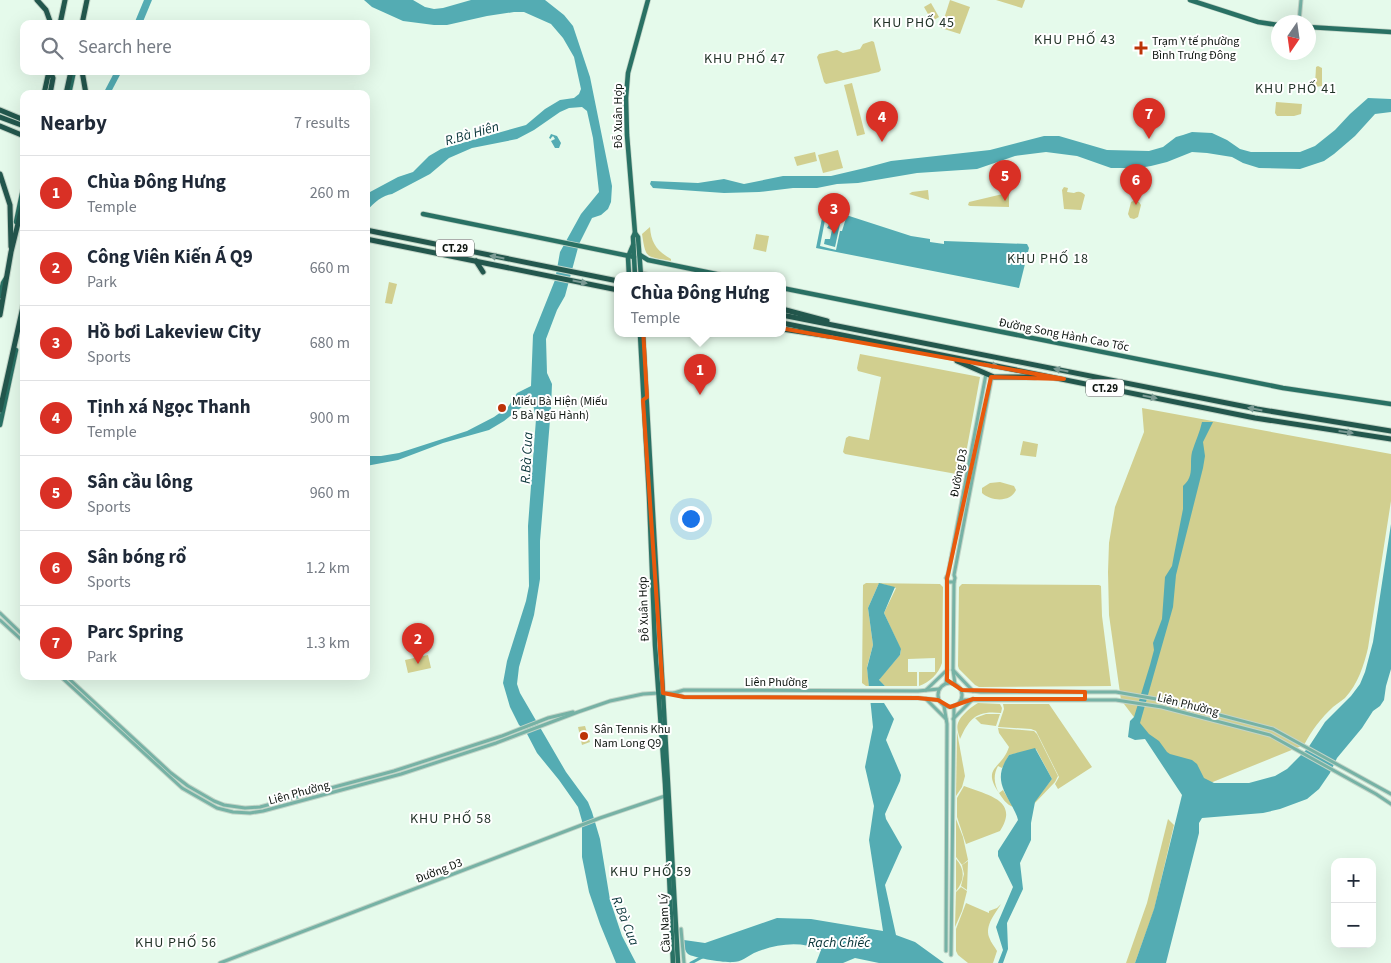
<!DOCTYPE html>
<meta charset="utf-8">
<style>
:root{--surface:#fff;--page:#f6f6f7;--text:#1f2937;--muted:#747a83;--line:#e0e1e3;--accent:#d93025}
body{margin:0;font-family:"Source Sans 3",sans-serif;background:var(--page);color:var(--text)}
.controls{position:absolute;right:15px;bottom:15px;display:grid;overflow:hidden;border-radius:10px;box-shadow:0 5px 20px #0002}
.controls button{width:45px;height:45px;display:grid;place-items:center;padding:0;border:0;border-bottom:1px solid var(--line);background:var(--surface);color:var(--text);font:25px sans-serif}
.compass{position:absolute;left:1271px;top:15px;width:45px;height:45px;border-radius:50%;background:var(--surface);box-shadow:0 5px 20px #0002;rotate:193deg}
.you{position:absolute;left:690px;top:518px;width:18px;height:18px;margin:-12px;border:4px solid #fff;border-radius:50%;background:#1a73e8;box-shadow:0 0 0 8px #1a73e833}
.badge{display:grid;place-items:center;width:32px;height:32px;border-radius:50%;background:var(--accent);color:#fff;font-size:16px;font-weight:700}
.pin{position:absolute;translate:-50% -41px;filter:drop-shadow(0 1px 2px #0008)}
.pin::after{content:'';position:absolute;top:26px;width:18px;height:15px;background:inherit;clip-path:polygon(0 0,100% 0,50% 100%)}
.popup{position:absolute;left:614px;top:272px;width:172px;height:65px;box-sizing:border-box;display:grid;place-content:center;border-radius:10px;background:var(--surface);filter:drop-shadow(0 1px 4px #0005);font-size:16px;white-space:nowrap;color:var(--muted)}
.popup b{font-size:19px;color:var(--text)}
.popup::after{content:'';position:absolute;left:50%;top:100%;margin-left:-10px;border:10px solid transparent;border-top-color:var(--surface)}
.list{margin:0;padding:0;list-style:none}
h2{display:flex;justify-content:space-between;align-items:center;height:65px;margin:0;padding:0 20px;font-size:21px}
h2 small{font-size:16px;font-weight:400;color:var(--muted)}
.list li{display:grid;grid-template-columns:32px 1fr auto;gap:15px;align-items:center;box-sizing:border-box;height:75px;padding:0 20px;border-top:1px solid var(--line)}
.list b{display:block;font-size:19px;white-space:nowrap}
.list p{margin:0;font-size:16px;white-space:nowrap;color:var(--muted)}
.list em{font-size:16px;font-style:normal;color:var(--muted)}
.icon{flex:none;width:28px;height:28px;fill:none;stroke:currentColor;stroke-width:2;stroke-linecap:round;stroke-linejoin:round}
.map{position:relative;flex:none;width:1391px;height:963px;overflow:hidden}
.search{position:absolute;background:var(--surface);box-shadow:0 5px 20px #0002;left:20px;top:20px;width:350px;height:55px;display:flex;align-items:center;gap:12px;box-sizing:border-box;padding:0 18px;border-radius:10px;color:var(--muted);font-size:19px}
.panel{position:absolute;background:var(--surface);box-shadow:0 5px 20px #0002;left:20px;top:90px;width:350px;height:590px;border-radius:10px}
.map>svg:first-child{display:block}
.green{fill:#d1cf8f}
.water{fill:#54acb3}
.pier{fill:#e5faeb}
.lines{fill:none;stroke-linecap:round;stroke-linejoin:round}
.canal{stroke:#54acb3;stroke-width:3}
.minor-casing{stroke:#c3d5c8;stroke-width:5}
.major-casing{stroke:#c3d5c8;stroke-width:6}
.highway-casing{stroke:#c3d5c8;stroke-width:7}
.minor{stroke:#76b2a5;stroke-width:3}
.major{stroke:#297164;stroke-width:4.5}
.highway{stroke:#23574d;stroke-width:5}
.oneway{fill:#7b9a94}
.marked{fill:none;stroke:#e8590c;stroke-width:4;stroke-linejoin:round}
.poi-dot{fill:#bc3307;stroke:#fff;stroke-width:2}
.labels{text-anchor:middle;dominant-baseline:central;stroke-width:4;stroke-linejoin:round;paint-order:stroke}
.shield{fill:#fff;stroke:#565b58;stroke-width:1}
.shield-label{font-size:11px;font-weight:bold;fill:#0e1510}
.poi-label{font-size:12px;fill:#0e1510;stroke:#fff;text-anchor:start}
.street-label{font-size:12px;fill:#0e1510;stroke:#fff}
.neighbourhood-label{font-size:14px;letter-spacing:1px;fill:#223328;stroke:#fff}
.water-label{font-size:14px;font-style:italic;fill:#093539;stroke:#fff}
</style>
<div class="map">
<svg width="1391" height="963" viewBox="0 0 1391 963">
<rect width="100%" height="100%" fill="#e5faeb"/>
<g class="green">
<polygon points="950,0 970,7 960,34 941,28"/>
<polygon points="996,0 1025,0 1022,8"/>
<polygon points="931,3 939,17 932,21 924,7"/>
<polygon points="872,41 874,42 881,70 879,72 826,84 824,82 817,57 819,54 837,50 843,53 860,49 863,44"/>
<polygon points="1318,66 1322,68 1322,86 1316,87 1315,85 1316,67"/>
<polygon points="852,83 865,134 857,136 844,85"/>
<polygon points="1276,102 1302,104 1301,114 1294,116 1277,116 1275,113"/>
<polygon points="838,150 843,168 823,173 818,155"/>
<polygon points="815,152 817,161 797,166 794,157"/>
<path d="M1064,187l4,1 -1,4 7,1c4,-2 7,-2 11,2l-4,15 -17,-1 -2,-19z"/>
<polygon points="928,190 929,200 909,194 912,192"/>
<polygon points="1007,193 1009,195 1009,207 970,206 968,205 969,202"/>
<polygon points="1135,200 1139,202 1141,205 1138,217 1134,219 1130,218 1128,214 1131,202"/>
<path d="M650,227c1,16 7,24 21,32v2c-25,-5 -25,-1 -29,-27z"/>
<polygon points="756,234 769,236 766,252 753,249"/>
<polygon points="389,282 397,284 392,304 385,303"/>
<polygon points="860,354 980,377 962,475 845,454 843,452 846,438 849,436 869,440 881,377 858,371 857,368"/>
<path d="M1142,408l249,46v47l-23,147c-4,17 -10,36 -23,50 -4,3 -8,6 -12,9 -12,11 -21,23 -29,38l-111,45h-4l-68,-90 -12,-85 -1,-43 1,-29 6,-36 29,-75z"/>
<polygon points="1023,441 1038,444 1036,457 1020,455"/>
<path d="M1000,482l14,4 2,4c-6,13 -25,11 -34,3v-5l8,-5z"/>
<path d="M866,583l74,1 3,3 -1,76c-3,10 -13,20 -23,23v-14h16v-14l-27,1v13h9v14h-32l-6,-5 1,-3 20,-23 1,-5 -17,-37 12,-25 -17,-5 -11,25 5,37 -6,22 2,19h-3l-4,-3 1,-98z"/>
<polygon points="962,584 1099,585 1101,586 1102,616 1111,686 979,687 975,685 959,669 958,666 959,587"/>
<polygon points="428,655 431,668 408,673 405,660"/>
<path d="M978,703l22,1 2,4 -1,5c-25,-3 -32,6 -41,26 -1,-4 -4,-11 -2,-16 2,-7 14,-17 20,-20z"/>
<polygon points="1003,704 1049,704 1092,767 1058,789 1055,784 1059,777 1036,731 1031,729 998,727 1004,709"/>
<polygon points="986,714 1000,714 996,726 981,724 975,718"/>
<polygon points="585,726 590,742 582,745 578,727"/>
<path d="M998,728l36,3 3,3 21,42 -3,6 -21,22 1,-3 17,-22 -16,-30 -27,6 -7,13 -4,-2c-5,9 -4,18 1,27l4,-3 10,17c-7,-3 -10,-8 -14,-14 -18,-26 3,-24 10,-46l-10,-14z"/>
<polygon points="957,732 965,776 962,787 956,796"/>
<path d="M964,786c23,9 56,14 36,45l-34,13 -9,-27v-19z"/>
<polygon points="956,819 963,837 968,860 962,865 956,857"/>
<polygon points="1168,819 1174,825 1154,910 1135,963 1126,963 1147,903"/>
<path d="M956,859c9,10 9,21 0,32z"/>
<polygon points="968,861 967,890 961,886 964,874 962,865"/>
<polygon points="961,887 967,891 962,911 955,927 956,892"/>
<path d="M966,903l23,10v-2l8,-3 4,-4c-6,10 -16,21 -12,33 2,6 6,10 8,14l-4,12h-25l-10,-8 -2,-4v-22z"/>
</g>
<g class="water">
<polygon points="144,0 152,0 142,24 134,24"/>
<path d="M364,0h49l12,7 9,2 9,-1 28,-8h74l19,15 9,11 17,51 22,109 -1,16 -3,7 -7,6 -9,3 -13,26 -14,52 -8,14 -11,29 1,34 5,11 -1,24 -11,133v38l-6,36 -15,52 -2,17 3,9 46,79 22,30 4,10 8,27 10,61 12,36 14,27h-20l-16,-39 -11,-32 -7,-35v-36l-4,-14 -19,-27 -22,-27 -12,-23 -6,-5 -9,-18 -7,-24 4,-22 19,-60 3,-15 -1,-60 8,-107 -4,-20 -28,22 -15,9 -46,13 -45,17 -32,6v-10h15l18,-3 68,-22 27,-14 14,-10 9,-14 14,-7 2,-51 22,-55 5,-28 21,-38 18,-22 -6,-54 -6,-27 -5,-4 -13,1 -9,4 -26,18 -17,9 -45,9 -23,10 -19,16 -38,20c-9,1 -19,9 -24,16l-2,-1v-12l4,-5 28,-15 15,-5 16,-16 12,-7 85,-24 19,-16 15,-9 14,-2 5,-4 2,-5 -7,-32 -11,-19 -12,-14 -27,-12h-10l-27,4 -40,9h-13l-31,-4 -31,-14z"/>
<polygon points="115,71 122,71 110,94 103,94"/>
<polygon points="1368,98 1391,99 1391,112 1375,114 1355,136 1334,154 1324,161 1300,169 1259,168 1243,163 1232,157 1207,153 1192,152 1167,162 1151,166 1139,168 1111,168 1077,156 1046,152 1015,156 977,169 917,173 858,183 837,184 817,188 793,188 759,192 724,193 653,188 650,184 651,181 698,183 724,179 744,184 783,176 831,176 865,168 891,161 990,150 1044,136 1059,136 1107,150 1149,151 1163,147 1176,137 1183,135 1192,132 1212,133 1227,140 1240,149 1251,152 1300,152 1315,146 1335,130 1350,114"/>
<polygon points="551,134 557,136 561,143 559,148 555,148 551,141 555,139 553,136 551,138 551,139 549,138"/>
<polygon points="826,211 842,214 842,216 828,213 826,215 820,246 836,250 840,231 842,231 846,218 843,216 843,214 911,236 930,239 930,242 944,244 944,241 1027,244 1029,248 1019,288 816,248 823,213"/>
<polygon points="830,223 840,224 835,247 824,244 825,239 830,239 832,230 827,228"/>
<path d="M1202,422h11l-10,20 2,14 -2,12 -27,107 -3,32 -33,116 9,11 10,7 8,11 3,2 22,6 5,4 7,14 10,5h35l26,-7 12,-7 21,-21 17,-26 26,-26 9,-12 5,-12 8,-30 18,-118v145l-5,17 -2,14 -4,6 -7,5 -11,17 -25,30 -7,15 -11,16 -12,10 -27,10 -17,4 -61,5 -3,5v10l-33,130h-31l19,-54 28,-114 -37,-56 -10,1 -7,-3 2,-16 4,-4 16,-52 4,-15 -1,-7 9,-24 3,-42 7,-11 2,-11 9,-46v-23c12,-11 6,-21 9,-34 3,-10 8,-20 10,-30z"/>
<path d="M879,583l16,4 -11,26 17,36 -1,6 -21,25 6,6 -1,17 10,16 -8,21 15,35 -1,6 -15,33 1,5 16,28 -17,38 11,50 19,7 29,21h-65l-24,-5 -12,5h-27l5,-13c-21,-10 -46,-6 -67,3 -7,4 -13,9 -21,9 -8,1 -39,-4 -45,-8 -4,-4 -4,-9 -4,-14l21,3 72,-25 34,1 72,12 -14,-91 5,-34 -9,-39 8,-40 -6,-59 6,-23 -5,-37z"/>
<path d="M1035,748l17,31 -17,23 -4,21v17l-11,23 3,26 -16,34 1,26 -5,14h-5l5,-13 -7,-23 17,-40 -15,-31v-5l20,-31c-1,-5 -4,-10 -6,-14 -11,-20 -17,-30 -3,-51z"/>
</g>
<rect class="pier" x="868" y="686" width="17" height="17"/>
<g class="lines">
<polyline class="canal" points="691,963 706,955"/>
<g class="minor-casing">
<g id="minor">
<polyline points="1299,22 1301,0"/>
<polyline points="954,582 948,582 946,578 948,574 986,374"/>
<polyline points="0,613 24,636"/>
<polyline points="0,620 24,642"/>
<polyline points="953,670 973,691"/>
<polyline points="60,676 182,788 217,808 233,812 250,813 263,811 401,774 496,743 578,712 610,701 643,694 659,693"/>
<polyline points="66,676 171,773 188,786 214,801 224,805 245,808 260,807 394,771 502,736 548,718 573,712"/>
<circle cx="950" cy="695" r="12"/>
<polyline points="946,683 947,670 947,582"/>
<polyline points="955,684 953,670 954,582 955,578 954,575 992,376"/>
<polyline points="926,690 947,670"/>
<polyline points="961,690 981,692 1116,692 1162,700 1273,729 1391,794"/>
<polyline points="663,693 673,693 684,697 918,698 938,700"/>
<polyline points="674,693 684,690 918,691 939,689"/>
<polyline points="926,699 946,719"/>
<polyline points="961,700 1116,700 1162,707 1270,735 1376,794 1391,804"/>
<polyline points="944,706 947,724 946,951"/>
<polyline points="953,719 973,699"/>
<polyline points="681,929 684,963"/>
<polyline points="951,955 954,706"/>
<polyline points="220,963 600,818 665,796"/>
</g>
</g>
<g class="major-casing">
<g id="major">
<polyline points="1190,0 1258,22 1278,25"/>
<polyline points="1308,27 1391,32"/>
<polyline points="69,94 74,71"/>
<polyline points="423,214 634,257"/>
<polyline points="16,222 24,184"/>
<polyline points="635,233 638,237 641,276"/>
<polyline points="640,255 648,260 726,276"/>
<polyline points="629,276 628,257 633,245"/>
<polyline points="635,276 633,237 635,233 627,135 626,98 628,73 648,0"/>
<polyline points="782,288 1283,388 1391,404"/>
<polyline points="0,296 3,283 6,278"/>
<polyline points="640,334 649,497 655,645 665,784 673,963"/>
<polyline points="643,334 678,963"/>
<polyline points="0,425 16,350"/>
</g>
</g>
<g class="highway-casing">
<g id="highway">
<polyline points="37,0 46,10 51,24"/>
<polyline points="60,24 65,0"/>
<polyline points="82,24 87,0"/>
<polyline points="82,71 86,94"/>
<polyline points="44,94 49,71"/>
<polyline points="50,94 53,78 50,71"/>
<polyline points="66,94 71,71"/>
<polyline points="0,110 24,120"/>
<polyline points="0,117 24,126"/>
<polyline points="0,126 24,136"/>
<polyline points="0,174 10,205 11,247"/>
<polyline points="366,230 618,281"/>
<polyline points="366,239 618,290"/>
<polyline points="476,261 483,272"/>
<polyline points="641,274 650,276"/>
<polyline points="782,309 827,321"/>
<polyline points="0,315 11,252 24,199"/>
<polyline points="782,315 1257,409 1391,431"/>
<polyline points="782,323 1255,418 1391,439"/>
<polyline points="782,329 829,336"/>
<polyline points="957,361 994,377 1035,377"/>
<polyline points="0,410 24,302"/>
</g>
</g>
<use href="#minor" class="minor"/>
<use href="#major" class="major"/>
<use href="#highway" class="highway"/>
</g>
<defs><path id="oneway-solid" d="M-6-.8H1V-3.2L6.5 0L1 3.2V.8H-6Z" transform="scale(1.25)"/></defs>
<g class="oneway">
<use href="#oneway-solid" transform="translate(497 257) rotate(-169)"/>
<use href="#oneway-solid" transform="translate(580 282) rotate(11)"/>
<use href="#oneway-solid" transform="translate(991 365) rotate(11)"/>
<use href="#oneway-solid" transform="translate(1061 370) rotate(-169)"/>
<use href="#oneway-solid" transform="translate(1150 397) rotate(11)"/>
<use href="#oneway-solid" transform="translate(1255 409) rotate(-169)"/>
<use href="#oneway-solid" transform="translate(1346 432) rotate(8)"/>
</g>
<path class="marked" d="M646,304l418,75 -73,-2 -44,202v101l15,10 123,2v7h-112l-23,8 -12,-7 -20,-2 -234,-1 -21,-4 -20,-293 4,-3 -5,-85z"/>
<g class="poi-dot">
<path d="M1138.5 40.5h5v5h5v5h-5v5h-5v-5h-5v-5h5z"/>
<circle cx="502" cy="408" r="5"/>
<circle cx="584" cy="736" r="5"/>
</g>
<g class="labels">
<g class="shield">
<rect x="436" y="239.5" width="38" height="17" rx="4"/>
<rect x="1086" y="379.5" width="38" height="17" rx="4"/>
</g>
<g class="shield-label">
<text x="455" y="248">CT.29</text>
<text x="1105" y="388">CT.29</text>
</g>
<g class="poi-label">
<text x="1152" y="41">Trạm Y tế phường<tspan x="1152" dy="14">Bình Trưng Đông</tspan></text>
<text x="512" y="401">Miếu Bà Hiện (Miếu<tspan x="512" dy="14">5 Bà Ngũ Hành)</tspan></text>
<text x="594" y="729">Sân Tennis Khu<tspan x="594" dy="14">Nam Long Q9</tspan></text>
</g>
<g class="street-label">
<text transform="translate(618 116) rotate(-90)">Đỗ Xuân Hợp</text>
<text transform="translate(1064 335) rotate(11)">Đường Song Hành Cao Tốc</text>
<text transform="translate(959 473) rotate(-79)">Đường D3</text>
<text transform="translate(644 609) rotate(-92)">Đỗ Xuân Hợp</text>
<text x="776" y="682">Liên Phường</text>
<text transform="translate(1188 705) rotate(14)">Liên Phường</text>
<text transform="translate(299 793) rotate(-15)">Liên Phường</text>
<text transform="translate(439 871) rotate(-21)">Đường D3</text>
<text transform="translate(665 923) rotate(-93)">Cầu Nam Lý</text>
</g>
<g class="neighbourhood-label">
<text x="914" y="23">KHU PHỐ 45</text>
<text x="1075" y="40">KHU PHỐ 43</text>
<text x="745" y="59">KHU PHỐ 47</text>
<text x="1296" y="89">KHU PHỐ 41</text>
<text x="1048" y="259">KHU PHỐ 18</text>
<text x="451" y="819">KHU PHỐ 58</text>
<text x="651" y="872">KHU PHỐ 59</text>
<text x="176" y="943">KHU PHỐ 56</text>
</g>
<g class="water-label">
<text transform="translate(472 134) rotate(-16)">R.Bà Hiên</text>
<text transform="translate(527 458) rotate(-87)">R.Bà Cua</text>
<text transform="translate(625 921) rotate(68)">R.Bà Cua</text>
<text x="839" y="943">Rạch Chiếc</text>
</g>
</g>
</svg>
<div class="controls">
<button>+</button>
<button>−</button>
</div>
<svg class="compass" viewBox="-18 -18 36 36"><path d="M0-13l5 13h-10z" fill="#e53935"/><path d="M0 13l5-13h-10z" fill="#747a83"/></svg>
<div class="you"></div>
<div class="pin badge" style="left:700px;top:395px">1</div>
<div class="popup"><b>Chùa Đông Hưng</b>Temple</div>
<div class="pin badge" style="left:418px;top:664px">2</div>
<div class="pin badge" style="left:834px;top:234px">3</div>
<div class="pin badge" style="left:882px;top:142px">4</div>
<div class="pin badge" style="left:1005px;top:201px">5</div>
<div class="pin badge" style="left:1136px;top:205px">6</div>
<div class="pin badge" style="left:1149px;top:139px">7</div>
<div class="search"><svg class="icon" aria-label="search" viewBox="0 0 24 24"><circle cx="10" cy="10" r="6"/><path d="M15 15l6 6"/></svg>Search here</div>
<section class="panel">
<h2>Nearby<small>7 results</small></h2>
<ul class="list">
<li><span class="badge">1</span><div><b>Chùa Đông Hưng</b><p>Temple</p></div><em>260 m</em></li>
<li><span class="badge">2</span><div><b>Công Viên Kiến Á Q9</b><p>Park</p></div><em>660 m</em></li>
<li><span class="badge">3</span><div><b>Hồ bơi Lakeview City</b><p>Sports</p></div><em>680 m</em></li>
<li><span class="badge">4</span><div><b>Tịnh xá Ngọc Thanh</b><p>Temple</p></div><em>900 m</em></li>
<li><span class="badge">5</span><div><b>Sân cầu lông</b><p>Sports</p></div><em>960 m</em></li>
<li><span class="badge">6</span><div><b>Sân bóng rổ</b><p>Sports</p></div><em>1.2 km</em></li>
<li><span class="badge">7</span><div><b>Parc Spring</b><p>Park</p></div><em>1.3 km</em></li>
</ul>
</section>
</div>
